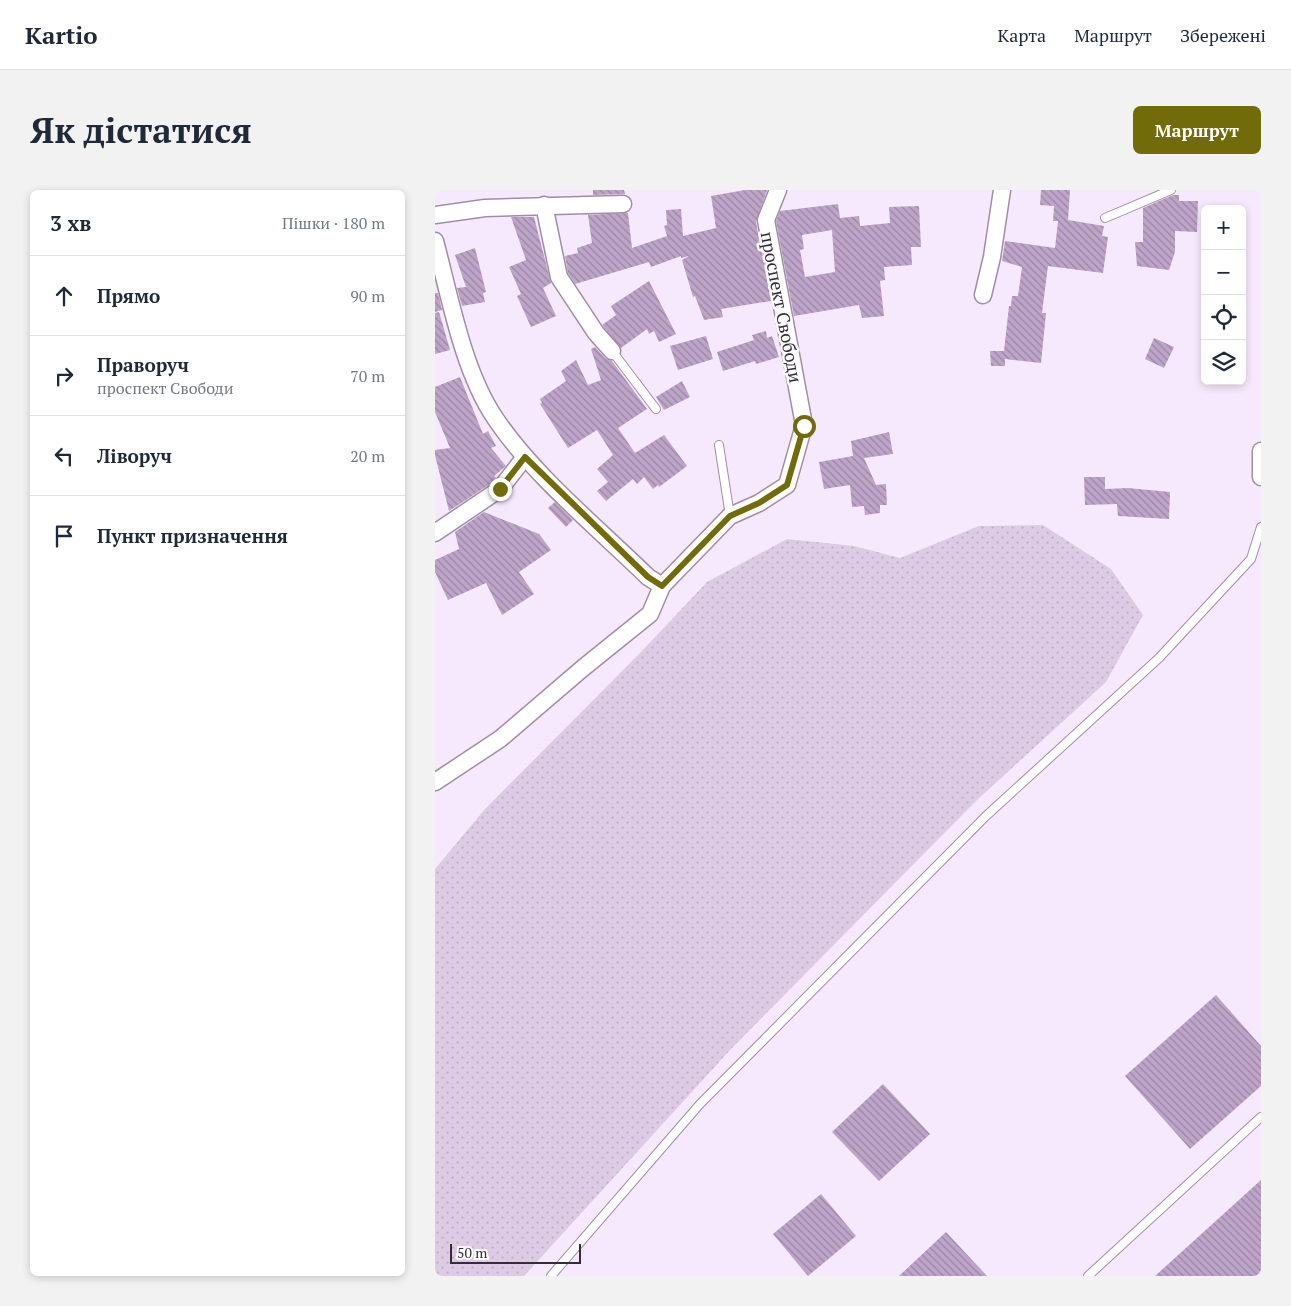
<!DOCTYPE html>
<html lang="uk">
<meta charset="utf-8">
<style>
:root{--surface:#fff;--page:#f2f2f3;--text:#1f2937;--muted:#747a83;--line:#e0e1e3;--accent:#716c09}
body{margin:0;font-family:"PT Serif",serif;background:var(--page);color:var(--text)}
.controls{position:absolute;right:15px;top:15px;display:grid;overflow:hidden;border-radius:8px;box-shadow:0 2px 8px #0003}
.controls button{width:45px;height:45px;display:grid;place-items:center;padding:0;border:0;border-bottom:1px solid var(--line);background:var(--surface);color:var(--text);font:25px sans-serif}
.scale{position:absolute;left:15px;bottom:12px;width:131px;box-sizing:border-box;padding-left:5px;border:2px solid #342d37;border-top:0;font-size:14px;line-height:18px;white-space:nowrap;color:#342d37;-webkit-text-stroke:4px #fcfcfc;paint-order:stroke}
.stop{position:absolute;width:15px;height:15px;margin:-11px;border:4px solid #716c09;border-radius:50%;background:#fff}
.stop.end{background:#716c09;border-color:#fff;box-shadow:0 1px 5px #0008}
.list{margin:0;padding:0;list-style:none}
h2{display:flex;justify-content:space-between;align-items:center;height:65px;margin:0;padding:0 20px;font-size:21px}
h2 small{font-size:16px;font-weight:400;color:var(--muted)}
.list li{display:grid;grid-template-columns:32px 1fr auto;gap:15px;align-items:center;box-sizing:border-box;height:80px;padding:0 20px;border-top:1px solid var(--line)}
.list b{display:block;font-size:19px;white-space:nowrap}
.list p{margin:0;font-size:16px;white-space:nowrap;color:var(--muted)}
.list em{font-size:16px;font-style:normal;color:var(--muted)}
.icon{flex:none;width:28px;height:28px;fill:none;stroke:currentColor;stroke-width:2;stroke-linecap:round;stroke-linejoin:round}
.map{position:relative;flex:none;width:826px;height:1086px;overflow:hidden;border-radius:8px}
header{display:flex;align-items:center;gap:30px;box-sizing:border-box;height:70px;padding:0 25px;background:var(--surface);border-bottom:1px solid var(--line)}
header strong{font-size:24px}
nav{display:flex;gap:28px;margin-inline-start:auto;font-size:18px}
.intro{display:flex;align-items:center;justify-content:space-between;box-sizing:border-box;height:120px;padding:0 30px}
h1{margin:0;font-size:35px}
.button{padding:12px 22px;border-radius:8px;background:var(--accent);color:#fff;font-size:18px;font-weight:700}
main{display:flex;gap:30px;padding:0 30px}
aside{flex:1;background:var(--surface);border-radius:8px;box-shadow:0 2px 8px #0003}
.map>svg:first-child{display:block}
.grass{fill:url(#grass-dots)}
.building{fill:url(#building-back-hatch);fill-rule:evenodd}
.lines{fill:none;stroke-linecap:round;stroke-linejoin:round}
.service-casing{stroke:#9f8ea5;stroke-width:10}
.minor-casing{stroke:#9f8ea5;stroke-width:19}
.service{stroke:#fff;stroke-width:8}
.minor{stroke:#fff;stroke-width:16}
.route{stroke:#716c09;stroke-width:6}
.labels{text-anchor:middle;dominant-baseline:central;stroke-width:5;stroke-linejoin:round;paint-order:stroke}
.street-label{font-size:18px;fill:#342d37;stroke:#fcfcfc}
</style>
<header>
<strong>Kartio</strong>
<nav><a>Карта</a><a>Маршрут</a><a>Збережені</a></nav>
</header>
<div class="intro"><h1>Як дістатися</h1><a class="button">Маршрут</a></div>
<main>
<aside>
<h2>3 хв<small>Пішки · 180 m</small></h2>
<ul class="list">
<li><svg class="icon" aria-label="ahead" viewBox="0 0 24 24"><path d="M12 20V5M6 11l6-6 6 6"/></svg><div><b>Прямо</b></div><em>90 m</em></li>
<li><svg class="icon" aria-label="right" viewBox="0 0 24 24"><path d="M7 20v-9h11M14 6l5 5-5 5"/></svg><div><b>Праворуч</b><p>проспект Свободи</p></div><em>70 m</em></li>
<li><svg class="icon" aria-label="left" viewBox="0 0 24 24"><path d="M17 20v-9H6M10 6l-5 5 5 5"/></svg><div><b>Ліворуч</b></div><em>20 m</em></li>
<li><svg class="icon" aria-label="arrive" viewBox="0 0 24 24"><path d="M6 21V4h12l-3 4 3 4H6"/></svg><div><b>Пункт призначення</b></div></li>
</ul>
</aside>
<div class="map">
<svg width="826" height="1086" viewBox="0 0 826 1086">
<defs>
<pattern id="grass-dots" width="8" height="8" patternUnits="userSpaceOnUse" patternTransform="scale(1.25)"><rect width="8" height="8" fill="#ddcbe5"/><path d="M2 2h.1M6 6h.1" fill="none" stroke="#beafc5" stroke-width="1.8" stroke-linecap="round"/></pattern>
<pattern id="building-back-hatch" width="6" height="6" patternUnits="userSpaceOnUse" patternTransform="scale(1.25)"><rect width="6" height="6" fill="#bda4c8"/><path d="M-1 5l2 2M0 0l6 6M5-1l2 2" fill="none" stroke="#9a86a3"/></pattern>
</defs>
<rect width="100%" height="100%" fill="#f7e9fd"/>
<polygon class="grass" points="608,335 676,379 708,425 671,492 541,611 296,859 89,1086 0,1086 0,679 50,619 206,462 272,392 352,349 419,356 465,368 544,336"/>
<g class="building">
<polygon points="158,0 189,0 190,4 158,5"/>
<polygon points="310,0 332,0 321,32 336,111 286,119 288,127 269,130 260,106 258,107 247,70 254,66 246,68 246,66 216,77 214,72 140,94 133,83 130,66 143,63 142,58 157,53 153,25 193,23 197,58 232,46 229,36 232,35 231,20 246,19 248,46 281,38 276,6"/>
<polygon points="606,0 635,0 633,30 669,36 667,46 673,47 668,83 613,76 607,123 611,123 606,173 570,169 570,176 556,176 555,161 569,161 574,116 576,116 577,106 583,106 587,77 567,71 570,51 620,58 623,31 618,31 619,16 605,15"/>
<polygon points="738,5 744,5 744,11 763,11 762,42 740,41 740,62 734,80 702,76 700,52 708,52 708,18"/>
<path d="M403,14l2,14 19,-2 1,10 30,-3 -1,-16 30,-1 2,41h-10l1,18 -28,2 1,13 -5,1 4,35 -22,2 -3,-13 -65,11 -18,-95 4,-10zM397,40l3,42 -30,5 -5,-27 4,-1 -2,-14z"/>
<polygon points="76,27 99,27 116,93 108,98 121,126 96,137 82,106 86,104 74,77 91,70"/>
<polygon points="40,58 51,102 48,103 50,112 27,116 22,98 31,97 20,65"/>
<polygon points="214,91 241,144 224,152 219,141 214,144 212,139 186,158 167,135 181,125 176,116"/>
<polygon points="0,103 3,103 7,120 0,122"/>
<polygon points="4,122 15,160 0,164 0,123"/>
<polygon points="331,141 332,148 337,146 344,167 321,174 320,171 288,181 282,162 319,150 317,145"/>
<polygon points="271,146 278,169 243,180 235,156"/>
<polygon points="719,148 739,157 729,178 710,169"/>
<polygon points="160,157 170,168 177,171 212,219 183,238 200,263 229,245 252,276 224,297 223,295 218,299 209,287 202,294 198,289 171,311 162,301 173,292 162,279 178,265 162,240 133,258 105,214 107,213 105,209 131,191 126,181 141,170 153,195 166,190 156,159"/>
<polygon points="25,187 48,244 53,241 61,256 56,258 71,276 59,286 61,288 58,292 14,321 0,265 0,260 15,258 0,222 0,197"/>
<polygon points="247,191 255,207 229,220 221,207"/>
<polygon points="454,242 458,264 429,268 441,295 451,294 452,315 445,315 445,323 430,325 429,316 417,317 415,295 389,299 384,272 418,266 416,251"/>
<polygon points="649,287 670,287 670,299 693,298 735,302 734,329 683,326 682,314 650,315"/>
<polygon points="120,312 138,330 131,337 113,318"/>
<polygon points="49,322 104,344 116,360 84,382 99,404 67,425 51,393 13,410 0,382 0,370 24,359 20,342"/>
<polygon points="781,805 826,856 826,896 755,959 690,886"/>
<polygon points="448,894 495,944 444,991 397,942"/>
<polygon points="826,990 826,1086 720,1086"/>
<polygon points="386,1004 421,1046 373,1086 338,1044"/>
<polygon points="511,1042 552,1086 464,1086"/>
</g>
<g class="lines">
<g class="service-casing">
<g id="service">
<polyline points="670,28 736,0"/>
<polyline points="177,161 221,219"/>
<polyline points="284,255 295,326"/>
<polyline points="116,1086 265,914 551,626 724,468 816,369 826,337"/>
<polyline points="653,1086 826,927"/>
</g>
</g>
<g class="minor-casing">
<g id="minor">
<polyline points="109,15 124,87 161,143 177,161"/>
<polyline points="0,25 50,18 188,14"/>
<path d="M0,51c15,56 28,130 60,177 38,57 103,110 153,159l14,9"/>
<polyline points="548,105 557,67 567,0"/>
<polyline points="826,261 826,287"/>
<polyline points="0,343 65,299 90,267"/>
<polyline points="0,592 65,549 148,478 215,424 227,396 295,326 324,313 352,295 369,235 331,30 343,0"/>
</g>
</g>
<use href="#service" class="service"/>
<use href="#minor" class="minor"/>
</g>
<g class="lines">
<polyline class="route" points="65,299 90,267 213,387 227,396 295,326 324,313 352,295 369,236"/>
</g>
<g class="labels">
<g class="street-label">
<text transform="translate(347 117) rotate(79)">проспект Свободи</text>
</g>
</g>
</svg>
<div class="controls">
<button>+</button>
<button>−</button>
<button><svg class="icon" aria-label="locate" viewBox="0 0 24 24"><circle cx="12" cy="12" r="6"/><path d="M12 2v4M12 18v4M2 12h4M18 12h4"/></svg></button>
<button><svg class="icon" aria-label="layers" viewBox="0 0 24 24"><path d="M12 4l9 5-9 5-9-5zM3 14l9 5 9-5"/></svg></button>
</div>
<div class="scale">50 m</div>
<div class="stop" style="left:369px;top:236px"></div>
<div class="stop end" style="left:65px;top:299px"></div>
</div>
</main>
